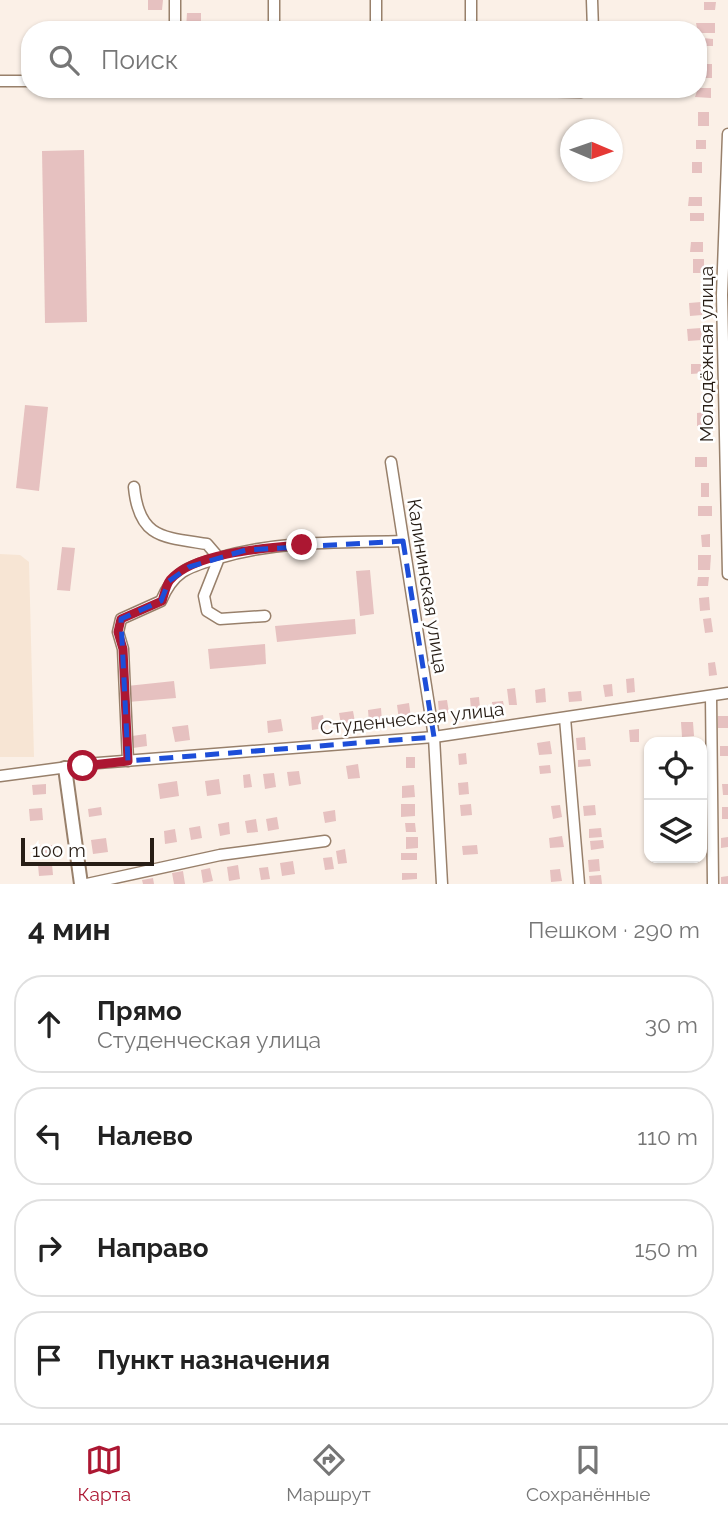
<!DOCTYPE html>
<html lang="ru">
<meta charset="utf-8">
<style>
:root{--surface:#fff;--page:#f6f6f6;--text:#222;--muted:#767676;--line:#e0e0e0;--accent:#ac1732}
body{margin:0;font-family:Raleway,sans-serif;background:var(--page);color:var(--text)}
.controls{position:absolute;right:21px;bottom:21px;display:grid;overflow:hidden;border-radius:14px;box-shadow:0 2px 5px #0004}
.controls button{width:63px;height:63px;display:grid;place-items:center;padding:0;border:0;border-bottom:2px solid var(--line);background:var(--surface);color:var(--text);font:35px sans-serif}
.compass{position:absolute;left:560px;top:119px;width:63px;height:63px;border-radius:50%;background:var(--surface);box-shadow:0 2px 5px #0004;rotate:92deg}
.scale{position:absolute;left:21px;bottom:18px;width:133px;box-sizing:border-box;padding-left:7px;border:4px solid #271d15;border-top:0;font-size:19px;line-height:24px;white-space:nowrap;color:#271d15;-webkit-text-stroke:5px #fff;paint-order:stroke}
.stop{position:absolute;width:21px;height:21px;margin:-16px;border:5px solid #ac1732;border-radius:50%;background:#fff}
.stop.end{background:#ac1732;border-color:#fff;box-shadow:0 2px 7px #0008}
.list{margin:0;padding:0;list-style:none}
h2{display:flex;justify-content:space-between;align-items:center;height:91px;margin:0;padding:0 28px;font-size:30px}
h2 small{font-size:23px;font-weight:400;color:var(--muted)}
.list li{display:grid;grid-template-columns:46px 1fr auto;gap:21px;align-items:center;box-sizing:border-box;height:98px;margin:0 14px 14px;padding:0 14px;border:2px solid var(--line);border-radius:28px}
.list b{display:block;font-size:26px;white-space:nowrap}
.list p{margin:0;font-size:23px;white-space:nowrap;color:var(--muted)}
.list em{font-size:23px;font-style:normal;color:var(--muted)}
.icon{flex:none;width:38px;height:38px;fill:none;stroke:currentColor;stroke-width:2;stroke-linecap:round;stroke-linejoin:round}
.map{position:relative;flex:none;width:728px;height:884px;overflow:hidden}
.search{position:absolute;background:var(--surface);box-shadow:0 2px 5px #0004;left:21px;right:21px;top:21px;height:77px;display:flex;align-items:center;gap:18px;box-sizing:border-box;padding:0 24px;border-radius:28px;color:var(--muted);font-size:26px}
.sheet{height:539px;background:var(--surface)}
nav{display:flex;justify-content:space-around;align-items:center;box-sizing:border-box;height:98px;border-top:2px solid var(--line);background:var(--surface);font-size:19px;color:var(--muted)}
nav a{display:grid;justify-items:center;gap:4px}
nav .on{color:var(--accent)}
.map>svg:first-child{display:block}
.education{fill:#f7e5d4}
.building{fill:#e6c1c0}
.lines{fill:none;stroke-linecap:round;stroke-linejoin:round}
.minor-casing{stroke:#98806b;stroke-width:13}
.tertiary-casing{stroke:#98806b;stroke-width:16}
.minor{stroke:#fff;stroke-width:10}
.tertiary{stroke:#fff;stroke-width:12}
.route{stroke:#ac1732;stroke-width:9}
.marked{fill:none;stroke:#1d4ed8;stroke-width:5;stroke-dasharray:14 9;stroke-linejoin:round}
.labels{text-anchor:middle;dominant-baseline:central;stroke-width:5;stroke-linejoin:round;paint-order:stroke}
.street-label{font-size:19px;fill:#271d15;stroke:#fff}
</style>
<div class="map">
<svg width="728" height="884" viewBox="0 0 728 884">
<rect width="100%" height="100%" fill="#fbf0e7"/>
<polygon class="education" points="0,554 20,555 29,562 34,757 0,757"/>
<g class="building">
<polygon points="148,0 163,0 162,10 148,10"/>
<polygon points="704,2 716,2 715,10 704,10"/>
<polygon points="187,13 201,13 201,28 186,28"/>
<polygon points="696,23 715,23 715,33 698,33"/>
<polygon points="703,38 713,39 713,46 703,46"/>
<rect x="701" y="64" width="11" height="14"/>
<polygon points="698,88 711,88 711,98 695,97"/>
<rect x="698" y="112" width="11" height="14"/>
<rect x="696" y="140" width="10" height="9"/>
<polygon points="84,150 87,322 45,323 42,151"/>
<rect x="692" y="162" width="10" height="11"/>
<polygon points="689,197 702,197 702,206 688,206"/>
<rect x="690" y="213" width="14" height="8"/>
<polygon points="691,242 703,242 703,252 690,252"/>
<rect x="693" y="259" width="11" height="14"/>
<polygon points="701,302 702,315 690,316 689,303"/>
<polygon points="701,328 702,340 688,341 687,329"/>
<polygon points="691,364 703,364 704,373 691,374"/>
<polygon points="25,405 48,407 39,491 16,488"/>
<polygon points="706,412 707,425 697,426 697,413"/>
<rect x="695" y="457" width="12" height="10"/>
<rect x="701" y="483" width="8" height="14"/>
<rect x="698" y="506" width="14" height="10"/>
<polygon points="710,534 710,547 702,547 701,535"/>
<polygon points="62,547 75,548 70,591 57,590"/>
<polygon points="698,555 711,555 710,570 698,570"/>
<polygon points="370,570 374,614 360,616 356,571"/>
<polygon points="698,577 709,577 708,586 697,586"/>
<polygon points="709,597 710,610 700,611 699,598"/>
<polygon points="711,618 713,632 705,633 703,619"/>
<polygon points="355,619 356,634 277,642 275,626"/>
<polygon points="265,644 266,664 210,669 208,649"/>
<polygon points="715,662 717,675 709,676 708,663"/>
<polygon points="634,678 635,692 627,693 626,679"/>
<polygon points="174,681 176,698 128,702 127,686"/>
<polygon points="612,684 613,696 605,697 603,685"/>
<polygon points="515,688 517,705 509,705 507,689"/>
<polygon points="545,688 546,702 536,703 535,690"/>
<polygon points="581,691 582,701 569,702 568,692"/>
<polygon points="479,697 480,708 471,709 470,698"/>
<polygon points="447,700 449,713 439,714 438,701"/>
<polygon points="503,701 505,711 493,713 492,702"/>
<polygon points="409,703 411,718 399,720 397,705"/>
<polygon points="381,708 382,721 369,723 368,710"/>
<polygon points="353,711 355,722 341,724 339,713"/>
<polygon points="323,715 325,728 312,730 311,717"/>
<rect x="718" y="716" width="10" height="12"/>
<polygon points="281,719 283,731 268,733 267,721"/>
<polygon points="681,722 693,722 694,736 682,737"/>
<polygon points="188,725 190,740 175,742 172,727"/>
<polygon points="639,729 639,742 630,742 629,730"/>
<polygon points="146,734 147,746 133,748 132,736"/>
<polygon points="585,737 586,750 577,750 576,738"/>
<polygon points="550,741 552,754 539,755 537,743"/>
<rect x="720" y="746" width="8" height="10"/>
<polygon points="466,753 467,764 459,765 458,754"/>
<rect x="406" y="757" width="9" height="11"/>
<polygon points="590,759 591,766 578,767 578,760"/>
<polygon points="358,764 360,778 348,779 346,766"/>
<polygon points="550,765 551,773 540,774 539,766"/>
<polygon points="299,771 301,784 289,786 287,772"/>
<polygon points="274,773 276,787 265,789 263,774"/>
<polygon points="250,774 252,787 244,788 243,775"/>
<polygon points="219,779 221,794 207,796 205,781"/>
<polygon points="177,781 179,796 160,799 158,784"/>
<polygon points="468,782 469,794 459,795 458,783"/>
<polygon points="46,784 46,794 33,795 32,785"/>
<polygon points="722,784 728,784 728,795 723,795"/>
<polygon points="414,785 415,797 402,798 402,786"/>
<polygon points="401,804 415,804 415,816 401,817"/>
<polygon points="471,804 472,815 461,816 460,805"/>
<polygon points="560,805 562,817 553,819 551,806"/>
<polygon points="595,805 596,815 584,816 583,806"/>
<polygon points="101,807 102,815 89,817 88,809"/>
<rect x="722" y="807" width="6" height="12"/>
<polygon points="42,808 43,820 30,821 29,809"/>
<polygon points="335,810 336,821 325,823 323,812"/>
<polygon points="277,817 279,829 268,831 266,819"/>
<polygon points="256,819 258,832 247,833 245,821"/>
<polygon points="229,822 230,834 220,836 218,824"/>
<polygon points="405,823 415,823 416,832 406,832"/>
<polygon points="200,826 202,838 191,840 189,828"/>
<polygon points="601,828 602,837 589,838 589,829"/>
<polygon points="175,829 177,842 165,844 164,831"/>
<polygon points="562,836 564,847 550,848 549,838"/>
<polygon points="406,837 418,837 418,848 406,849"/>
<polygon points="728,837 728,847 721,848 721,838"/>
<polygon points="106,838 108,852 93,854 91,840"/>
<polygon points="603,840 604,848 591,850 590,841"/>
<polygon points="52,845 52,856 38,857 37,846"/>
<polygon points="477,845 478,854 463,855 462,846"/>
<polygon points="345,849 347,863 338,864 336,851"/>
<rect x="401" y="853" width="16" height="7"/>
<polygon points="332,857 334,869 325,870 323,858"/>
<polygon points="599,859 600,871 589,872 588,860"/>
<polygon points="293,861 295,874 282,876 280,863"/>
<polygon points="52,864 53,875 39,876 38,865"/>
<polygon points="238,865 240,879 229,881 227,867"/>
<polygon points="268,867 270,879 261,880 259,868"/>
<polygon points="210,868 213,881 203,883 201,870"/>
<polygon points="560,869 562,881 551,882 550,870"/>
<polygon points="183,871 185,884 174,884 172,873"/>
<polygon points="402,873 417,873 417,879 402,880"/>
<polygon points="601,875 602,884 590,884 589,876"/>
<polygon points="728,876 728,884 721,884 721,877"/>
<polygon points="153,878 154,884 143,884 142,880"/>
</g>
<g class="lines">
<g class="minor-casing">
<g id="minor">
<polyline points="592,0 593,30"/>
<polyline points="175,30 175,0"/>
<polyline points="274,30 274,0"/>
<polyline points="376,30 376,0"/>
<polyline points="471,30 471,0"/>
<polyline points="0,81 30,81"/>
<polyline points="424,89 581,92 583,89"/>
<polyline points="728,134 722,295 728,574"/>
<polyline points="391,462 434,737 442,884"/>
<path d="M265,616l-45,3 -13,-8 -3,-15 15,-38c59,-18 123,-15 184,-17"/>
<polyline points="711,696 713,884"/>
<polyline points="565,718 579,884"/>
<path d="M128,761l-5,-112 -5,-17 3,-13 40,-18c13,-31 28,-34 58,-43l-12,-14c-45,-7 -68,-6 -73,-57"/>
<polyline points="0,776 98,763 434,737 728,693"/>
<polyline points="87,884 220,855 325,841"/>
</g>
</g>
<g class="tertiary-casing">
<polyline id="tertiary" points="65,768 81,884"/>
</g>
<use href="#minor" class="minor"/>
<use href="#tertiary" class="tertiary"/>
</g>
<g class="lines">
<path class="route" d="M83,766l45,-5 -5,-112 -5,-17 3,-13 41,-18c2,-6 4,-16 8,-21 24,-28 96,-32 132,-35"/>
</g>
<path class="marked" d="M403,541l31,196 -306,24 -7,-142 40,-18 8,-20 20,-14 57,-17z"/>
<g class="labels">
<g class="street-label">
<text transform="translate(706 354) rotate(-90)">Молодёжная улица</text>
<text transform="translate(428 586) rotate(81)">Калининская улица</text>
<text transform="translate(412 718) rotate(-6)">Студенческая улица</text>
</g>
</g>
</svg>
<div class="controls">
<button><svg class="icon" aria-label="locate" viewBox="0 0 24 24"><circle cx="12" cy="12" r="6"/><path d="M12 2v4M12 18v4M2 12h4M18 12h4"/></svg></button>
<button><svg class="icon" aria-label="layers" viewBox="0 0 24 24"><path d="M12 4l9 5-9 5-9-5zM3 14l9 5 9-5"/></svg></button>
</div>
<svg class="compass" viewBox="-18 -18 36 36"><path d="M0-13l5 13h-10z" fill="#e53935"/><path d="M0 13l5-13h-10z" fill="#767676"/></svg>
<div class="scale">100 m</div>
<div class="stop" style="left:83px;top:766px"></div>
<div class="stop end" style="left:302px;top:545px"></div>
<div class="search"><svg class="icon" aria-label="search" viewBox="0 0 24 24"><circle cx="10" cy="10" r="6"/><path d="M15 15l6 6"/></svg>Поиск</div>
</div>
<section class="sheet">
<h2>4 мин<small>Пешком · 290 m</small></h2>
<ul class="list">
<li><svg class="icon" aria-label="ahead" viewBox="0 0 24 24"><path d="M12 20V5M6 11l6-6 6 6"/></svg><div><b>Прямо</b><p>Студенческая улица</p></div><em>30 m</em></li>
<li><svg class="icon" aria-label="left" viewBox="0 0 24 24"><path d="M17 20v-9H6M10 6l-5 5 5 5"/></svg><div><b>Налево</b></div><em>110 m</em></li>
<li><svg class="icon" aria-label="right" viewBox="0 0 24 24"><path d="M7 20v-9h11M14 6l5 5-5 5"/></svg><div><b>Направо</b></div><em>150 m</em></li>
<li><svg class="icon" aria-label="arrive" viewBox="0 0 24 24"><path d="M6 21V4h12l-3 4 3 4H6"/></svg><div><b>Пункт назначения</b></div></li>
</ul>
</section>
<nav>
<a class="on"><svg class="icon" aria-label="map" viewBox="0 0 24 24"><path d="M3 6l6-2 6 2 6-2v14l-6 2-6-2-6 2zM9 4v14M15 6v14"/></svg>Карта</a>
<a><svg class="icon" aria-label="directions" viewBox="0 0 24 24"><path d="M12 3l9 9-9 9-9-9zM9 14v-3h6M13 9l2 2-2 2"/></svg>Маршрут</a>
<a><svg class="icon" aria-label="saved" viewBox="0 0 24 24"><path d="M7 4h10v16l-5-4-5 4z"/></svg>Сохранённые</a>
</nav>
